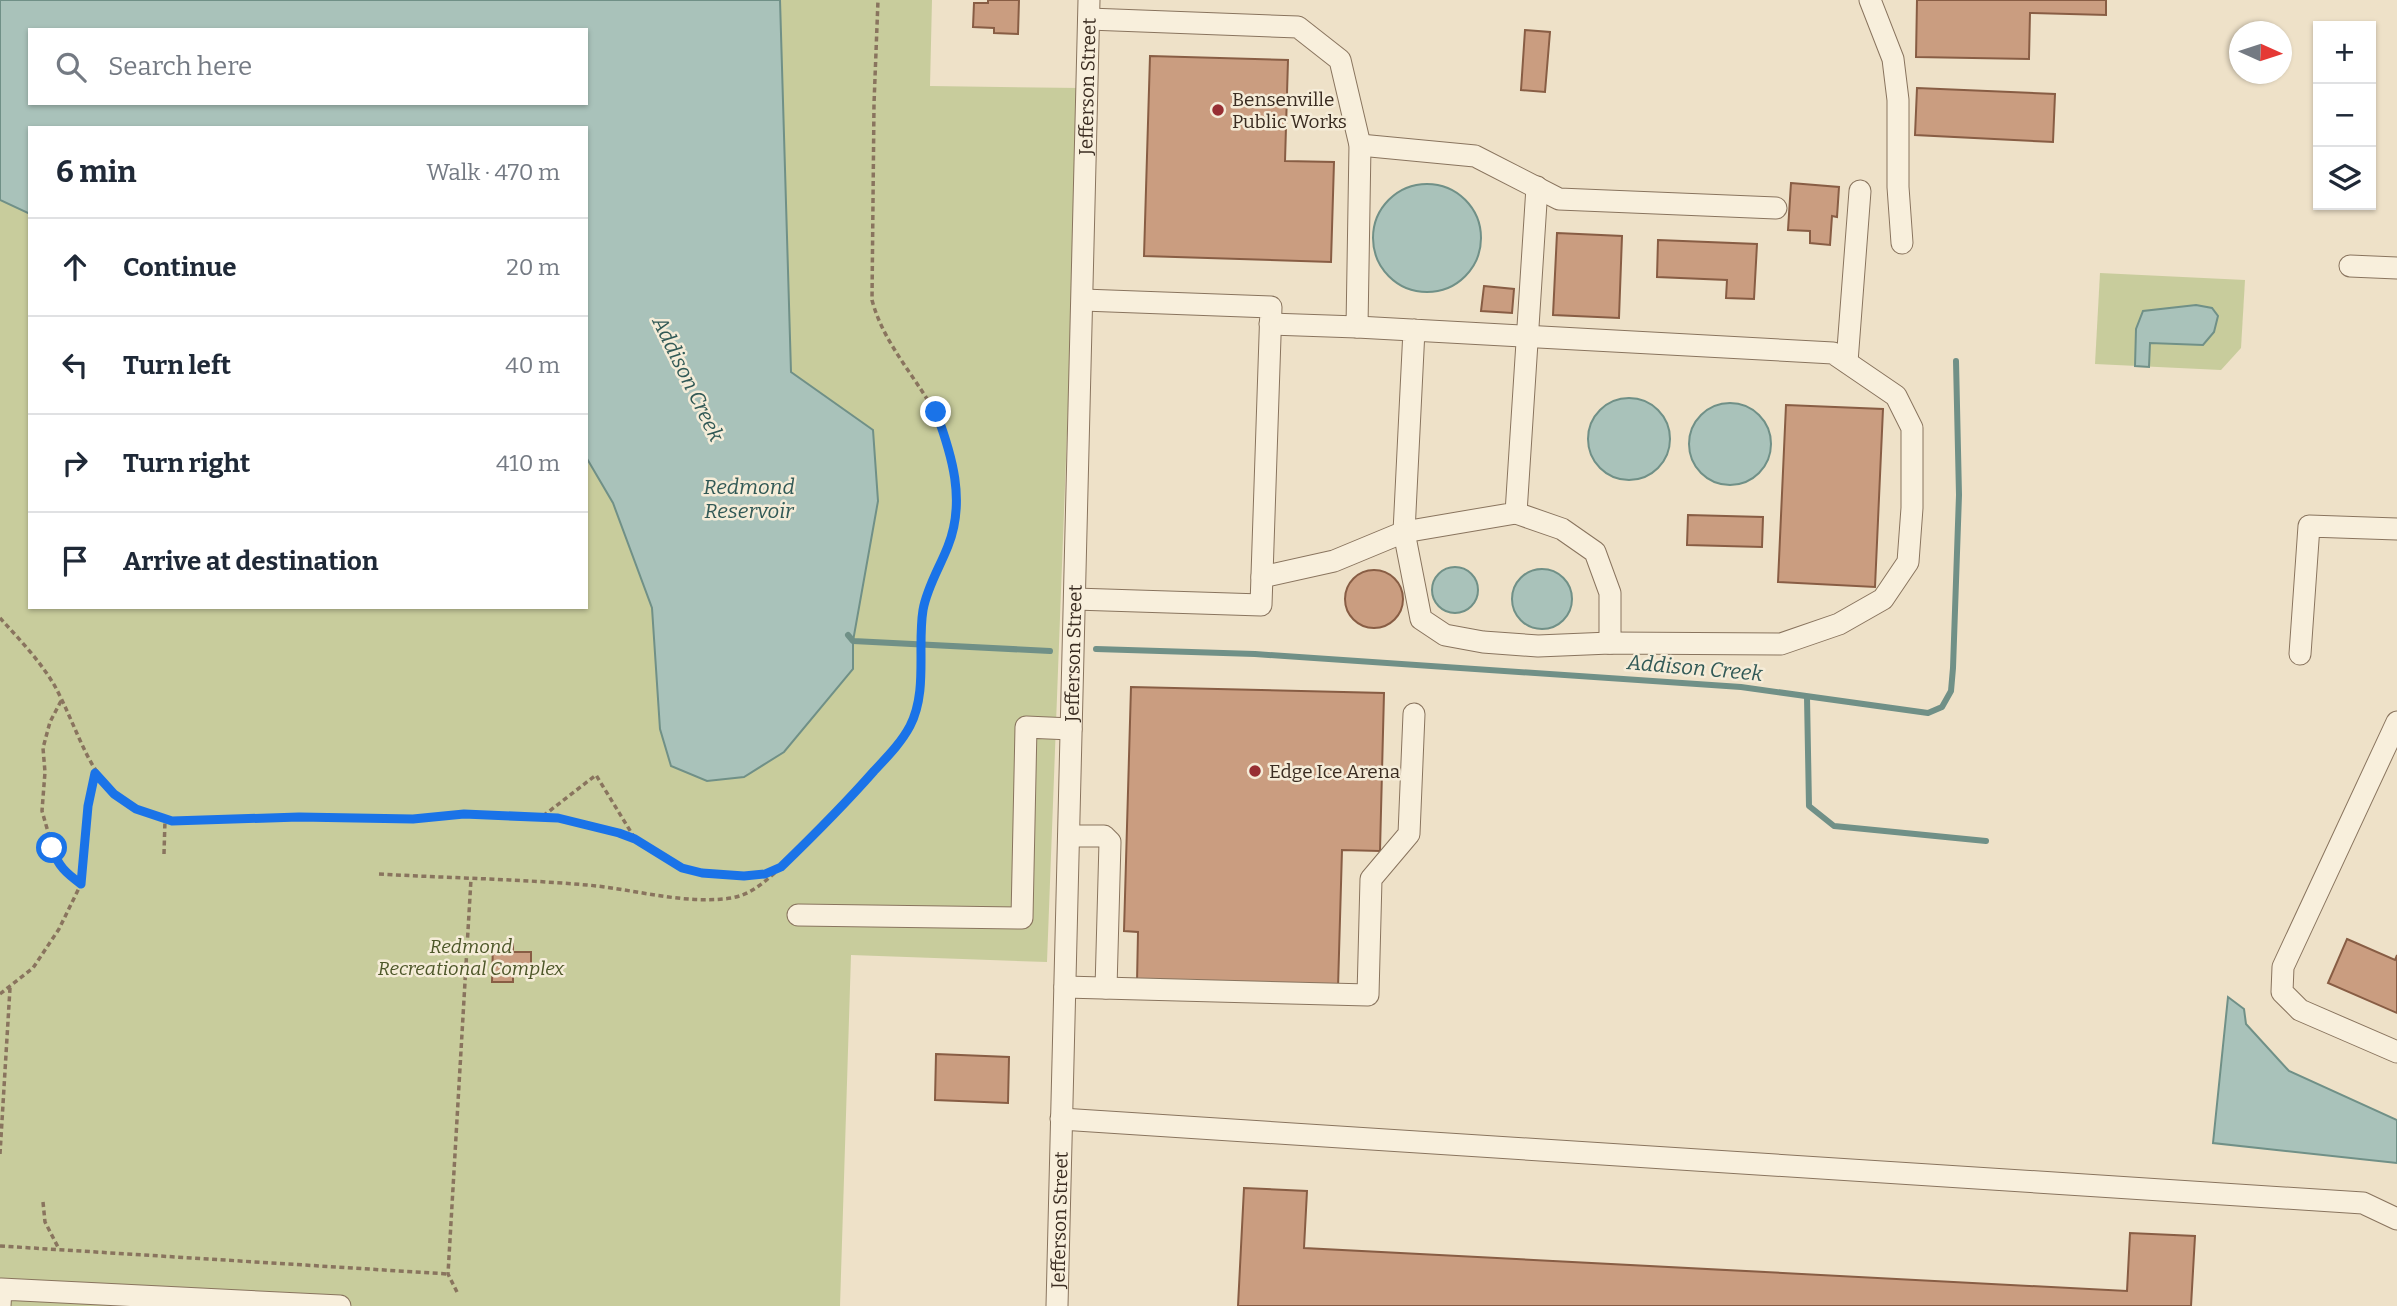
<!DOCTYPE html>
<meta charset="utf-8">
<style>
:root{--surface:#fff;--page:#f2f2f3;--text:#1f2937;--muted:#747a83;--line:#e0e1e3}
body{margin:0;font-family:Bitter,serif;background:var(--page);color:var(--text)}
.controls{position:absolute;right:21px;top:21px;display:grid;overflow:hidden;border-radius:0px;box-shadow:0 2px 5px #0004}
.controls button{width:63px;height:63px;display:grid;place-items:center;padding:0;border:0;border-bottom:2px solid var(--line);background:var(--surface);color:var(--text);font:35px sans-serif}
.compass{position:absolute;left:2229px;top:21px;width:63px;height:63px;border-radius:50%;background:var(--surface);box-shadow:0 2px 5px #0004;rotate:93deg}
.stop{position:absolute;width:21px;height:21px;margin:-16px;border:5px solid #1a73e8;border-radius:50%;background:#fff}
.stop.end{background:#1a73e8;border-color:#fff;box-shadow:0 2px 7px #0008}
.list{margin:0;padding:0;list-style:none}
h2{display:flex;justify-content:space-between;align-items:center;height:91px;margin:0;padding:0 28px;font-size:30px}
h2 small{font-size:23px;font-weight:400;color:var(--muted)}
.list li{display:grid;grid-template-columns:46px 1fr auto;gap:21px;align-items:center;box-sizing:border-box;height:98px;padding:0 28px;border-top:2px solid var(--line)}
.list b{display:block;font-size:26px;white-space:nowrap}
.list em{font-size:23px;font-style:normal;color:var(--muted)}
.icon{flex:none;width:38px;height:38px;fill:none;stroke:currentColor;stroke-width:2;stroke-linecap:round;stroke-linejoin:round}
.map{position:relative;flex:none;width:2397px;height:1306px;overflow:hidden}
.search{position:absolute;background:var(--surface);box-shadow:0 2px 5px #0004;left:28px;top:28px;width:560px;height:77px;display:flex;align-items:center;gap:18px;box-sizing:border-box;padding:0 24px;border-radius:0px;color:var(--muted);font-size:26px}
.panel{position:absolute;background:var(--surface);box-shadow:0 2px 5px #0004;left:28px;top:126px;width:560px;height:483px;border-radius:0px}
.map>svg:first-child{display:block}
.green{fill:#c8cc9c;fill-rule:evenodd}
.water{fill:#a9c2ba;stroke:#709087;stroke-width:2;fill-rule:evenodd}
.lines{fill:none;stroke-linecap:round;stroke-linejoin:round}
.stream{stroke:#709087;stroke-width:6}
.building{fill:#ca9d80;stroke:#885d44;stroke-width:2}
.minor-casing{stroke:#89745e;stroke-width:23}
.path{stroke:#89745e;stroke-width:3.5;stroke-dasharray:5 3.5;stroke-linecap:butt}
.minor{stroke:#f8efdc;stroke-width:21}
.route{stroke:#1a73e8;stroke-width:9}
.poi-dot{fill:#972f33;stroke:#f5ecd8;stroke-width:2.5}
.labels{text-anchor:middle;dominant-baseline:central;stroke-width:5;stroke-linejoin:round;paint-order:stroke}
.street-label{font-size:19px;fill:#3a2c21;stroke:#f5ecd8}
.poi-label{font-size:19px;fill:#3a2c21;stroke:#f5ecd8;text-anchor:start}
.park-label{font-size:19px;font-style:italic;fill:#4c5628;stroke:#f5ecd8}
.water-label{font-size:21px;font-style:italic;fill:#315956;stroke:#f5ecd8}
</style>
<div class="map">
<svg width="2397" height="1306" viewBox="0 0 2397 1306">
<rect width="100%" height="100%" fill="#eee1c8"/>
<g class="green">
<path d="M0,0h932l-2,86 150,2 -33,874 -196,-7 -11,351h-840zM30,30h556v73h-556zM30,128h556v479h-556z"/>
<polygon points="2100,273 2245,280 2241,348 2221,370 2095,364"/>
</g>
<g class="water">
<path d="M0,0h780l11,372 82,58 5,71 -25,140v28l-69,83 -40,25 -37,4 -36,-15 -11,-37 -8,-121 -39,-105 -27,-46v-329h-556v86l-30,-14zM30,30h556v73h-556z"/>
<circle cx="1427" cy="238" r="54"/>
<polygon points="2196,305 2212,308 2218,316 2214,332 2203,345 2150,343 2149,367 2135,366 2136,329 2143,311"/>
<circle cx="1629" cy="439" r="41"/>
<circle cx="1730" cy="444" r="41"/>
<circle cx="1455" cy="590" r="23"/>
<circle cx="1542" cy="599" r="30"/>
<polygon points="2228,997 2244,1009 2246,1024 2289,1071 2397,1120 2397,1163 2213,1143"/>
</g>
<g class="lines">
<g class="stream">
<polyline points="848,635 853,641 1050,651"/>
<polyline points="1096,649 1255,654 1741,687 1928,713 1942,707 1951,691 1953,668 1959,495 1956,361"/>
<polyline points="1807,697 1809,806 1834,826 1986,841"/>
</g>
</g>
<g class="building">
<polygon points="988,0 1019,0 1018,34 994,33 994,28 973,27 974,3 988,3"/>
<polygon points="1917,0 2106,0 2106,15 2030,13 2029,59 1916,57"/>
<polygon points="1525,30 1550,32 1545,92 1521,90"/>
<polygon points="1150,56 1288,60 1285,161 1334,162 1331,262 1144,256"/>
<polygon points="1917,88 2055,94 2053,142 1915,135"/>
<polygon points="1791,183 1839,187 1837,217 1832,216 1830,245 1810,243 1810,231 1788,230"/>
<polygon points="1557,233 1622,236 1619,318 1553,315"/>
<polygon points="1658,240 1757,244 1754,299 1726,298 1727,280 1657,277"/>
<polygon points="1484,286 1514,289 1512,313 1481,311"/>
<polygon points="1786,405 1883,409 1875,587 1778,582"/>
<polygon points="1688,515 1763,517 1762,547 1687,545"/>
<circle cx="1374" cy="599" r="29"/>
<polygon points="1131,687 1384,693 1380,851 1342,850 1338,988 1137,983 1138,932 1124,931"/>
<polygon points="2347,939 2395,960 2397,955 2397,1013 2328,983"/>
<polygon points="493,943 513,944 513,952 531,952 531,974 513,973 513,982 492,982"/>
<polygon points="936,1054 1009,1057 1008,1103 935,1100"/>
<polygon points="1244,1188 1307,1191 1304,1248 2127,1291 2130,1233 2195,1236 2191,1306 1238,1306"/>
</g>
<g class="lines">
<g class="minor-casing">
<g id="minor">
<polyline points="1870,0 1893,59 1898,100 1898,187 1902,243"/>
<polyline points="1089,19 1298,27 1340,60 1360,145 1357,327 1270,324"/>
<polyline points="1360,145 1475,156 1559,199 1776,208"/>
<polyline points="2350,266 2397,268"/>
<polyline points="1357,327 1833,353 1896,396 1912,428 1912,508 1908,562 1883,599 1839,624 1781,644 1610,643 1538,646 1483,642 1445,635 1421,619 1404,532 1414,330"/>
<polyline points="1847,362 1860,191"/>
<polyline points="1516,513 1562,529 1595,552 1610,593 1610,643"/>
<polyline points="1262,577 1334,561 1404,532 1516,513 1537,187"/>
<polyline points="1075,599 1261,605 1271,307 1083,300"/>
<polyline points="2300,654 2309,526 2397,529"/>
<polyline points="2397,722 2283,967 2282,992 2300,1010 2397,1052"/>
<polyline points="1069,836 1104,836 1110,842 1106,988"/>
<polyline points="798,915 1022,918 1026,727 1071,729"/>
<polyline points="1065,987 1368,995 1371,879 1409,834 1414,714"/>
<polyline points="1061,1119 2363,1203 2397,1219"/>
<polyline points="0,1306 1,1289 340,1306"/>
<path id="s1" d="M1057,1306l32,-1306"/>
</g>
</g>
<g class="path">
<path d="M0,618c20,22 43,46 57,72 32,63 36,112 115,131l127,-4 114,2 51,-5 94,4 77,21 47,29 20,5 42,3 21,-2 16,-7c35,-34 128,-117 136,-162 6,-31 0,-65 6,-96 5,-23 17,-43 25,-64 13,-33 10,-67 1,-100 -16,-53 -63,-91 -77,-145l2,-196 4,-104"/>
<polyline points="61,701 50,722 43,748 45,772 42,811 57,863 65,872 81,884"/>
<polyline points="543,816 596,775 634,837"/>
<polyline points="164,854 165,820"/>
<path d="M379,874c69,4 139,5 208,11 47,4 97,20 144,13 19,-3 32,-15 46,-27"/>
<polyline points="0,994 33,968 59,929 81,884 88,806 95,774"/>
<polyline points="0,1154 10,988"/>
<polyline points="43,1202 45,1222 59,1249"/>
<polyline points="0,1246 448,1274"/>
<polyline points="457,1292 448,1274 471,879"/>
</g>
<use href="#minor" class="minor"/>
</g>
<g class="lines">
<path class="route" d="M52,848c6,18 14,25 29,36l7,-78 7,-33 19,21 22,15 36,12 127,-4 114,2 51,-5 94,4 61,15 16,6 47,29 20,5 42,3 21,-2 16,-7c32,-31 64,-63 93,-96 13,-14 27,-28 36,-45 18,-35 7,-79 13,-116 4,-23 17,-43 25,-64 18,-45 4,-91 -12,-134"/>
</g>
<g class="poi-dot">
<circle cx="1218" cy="110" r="7"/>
<circle cx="1255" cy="771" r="7"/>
</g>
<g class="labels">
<g class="street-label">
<text stroke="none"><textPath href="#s1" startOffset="1220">Jefferson Street</textPath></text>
<text stroke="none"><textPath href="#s1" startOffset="653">Jefferson Street</textPath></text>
<text stroke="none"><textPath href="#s1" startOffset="86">Jefferson Street</textPath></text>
</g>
<g class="poi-label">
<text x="1232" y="99">Bensenville<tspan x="1232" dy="22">Public Works</tspan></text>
<text x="1269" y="771">Edge Ice Arena</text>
</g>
<g class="park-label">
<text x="471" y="946">Redmond<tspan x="471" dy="22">Recreational Complex</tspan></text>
</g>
<g class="water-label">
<text transform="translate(688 379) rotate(64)">Addison Creek</text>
<text x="749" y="487">Redmond<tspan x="749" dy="24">Reservoir</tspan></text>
<text transform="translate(1695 668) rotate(5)">Addison Creek</text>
</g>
</g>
</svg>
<div class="controls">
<button>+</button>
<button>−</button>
<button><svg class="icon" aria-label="layers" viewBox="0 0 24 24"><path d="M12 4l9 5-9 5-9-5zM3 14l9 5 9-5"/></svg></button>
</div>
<svg class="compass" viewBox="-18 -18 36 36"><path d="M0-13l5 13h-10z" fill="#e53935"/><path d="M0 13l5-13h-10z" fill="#747a83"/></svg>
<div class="stop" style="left:52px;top:848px"></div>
<div class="stop end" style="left:936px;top:412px"></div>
<div class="search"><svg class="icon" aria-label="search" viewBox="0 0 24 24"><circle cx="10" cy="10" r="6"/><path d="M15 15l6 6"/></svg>Search here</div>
<section class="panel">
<h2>6 min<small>Walk · 470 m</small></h2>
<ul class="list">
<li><svg class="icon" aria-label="ahead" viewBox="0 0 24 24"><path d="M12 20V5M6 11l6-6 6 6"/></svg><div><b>Continue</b></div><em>20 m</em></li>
<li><svg class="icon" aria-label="left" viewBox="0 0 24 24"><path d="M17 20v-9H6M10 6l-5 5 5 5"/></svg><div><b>Turn left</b></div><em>40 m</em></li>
<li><svg class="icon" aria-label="right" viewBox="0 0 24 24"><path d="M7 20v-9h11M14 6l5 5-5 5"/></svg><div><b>Turn right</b></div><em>410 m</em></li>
<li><svg class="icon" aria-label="arrive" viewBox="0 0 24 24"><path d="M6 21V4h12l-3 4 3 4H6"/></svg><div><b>Arrive at destination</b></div></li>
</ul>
</section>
</div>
